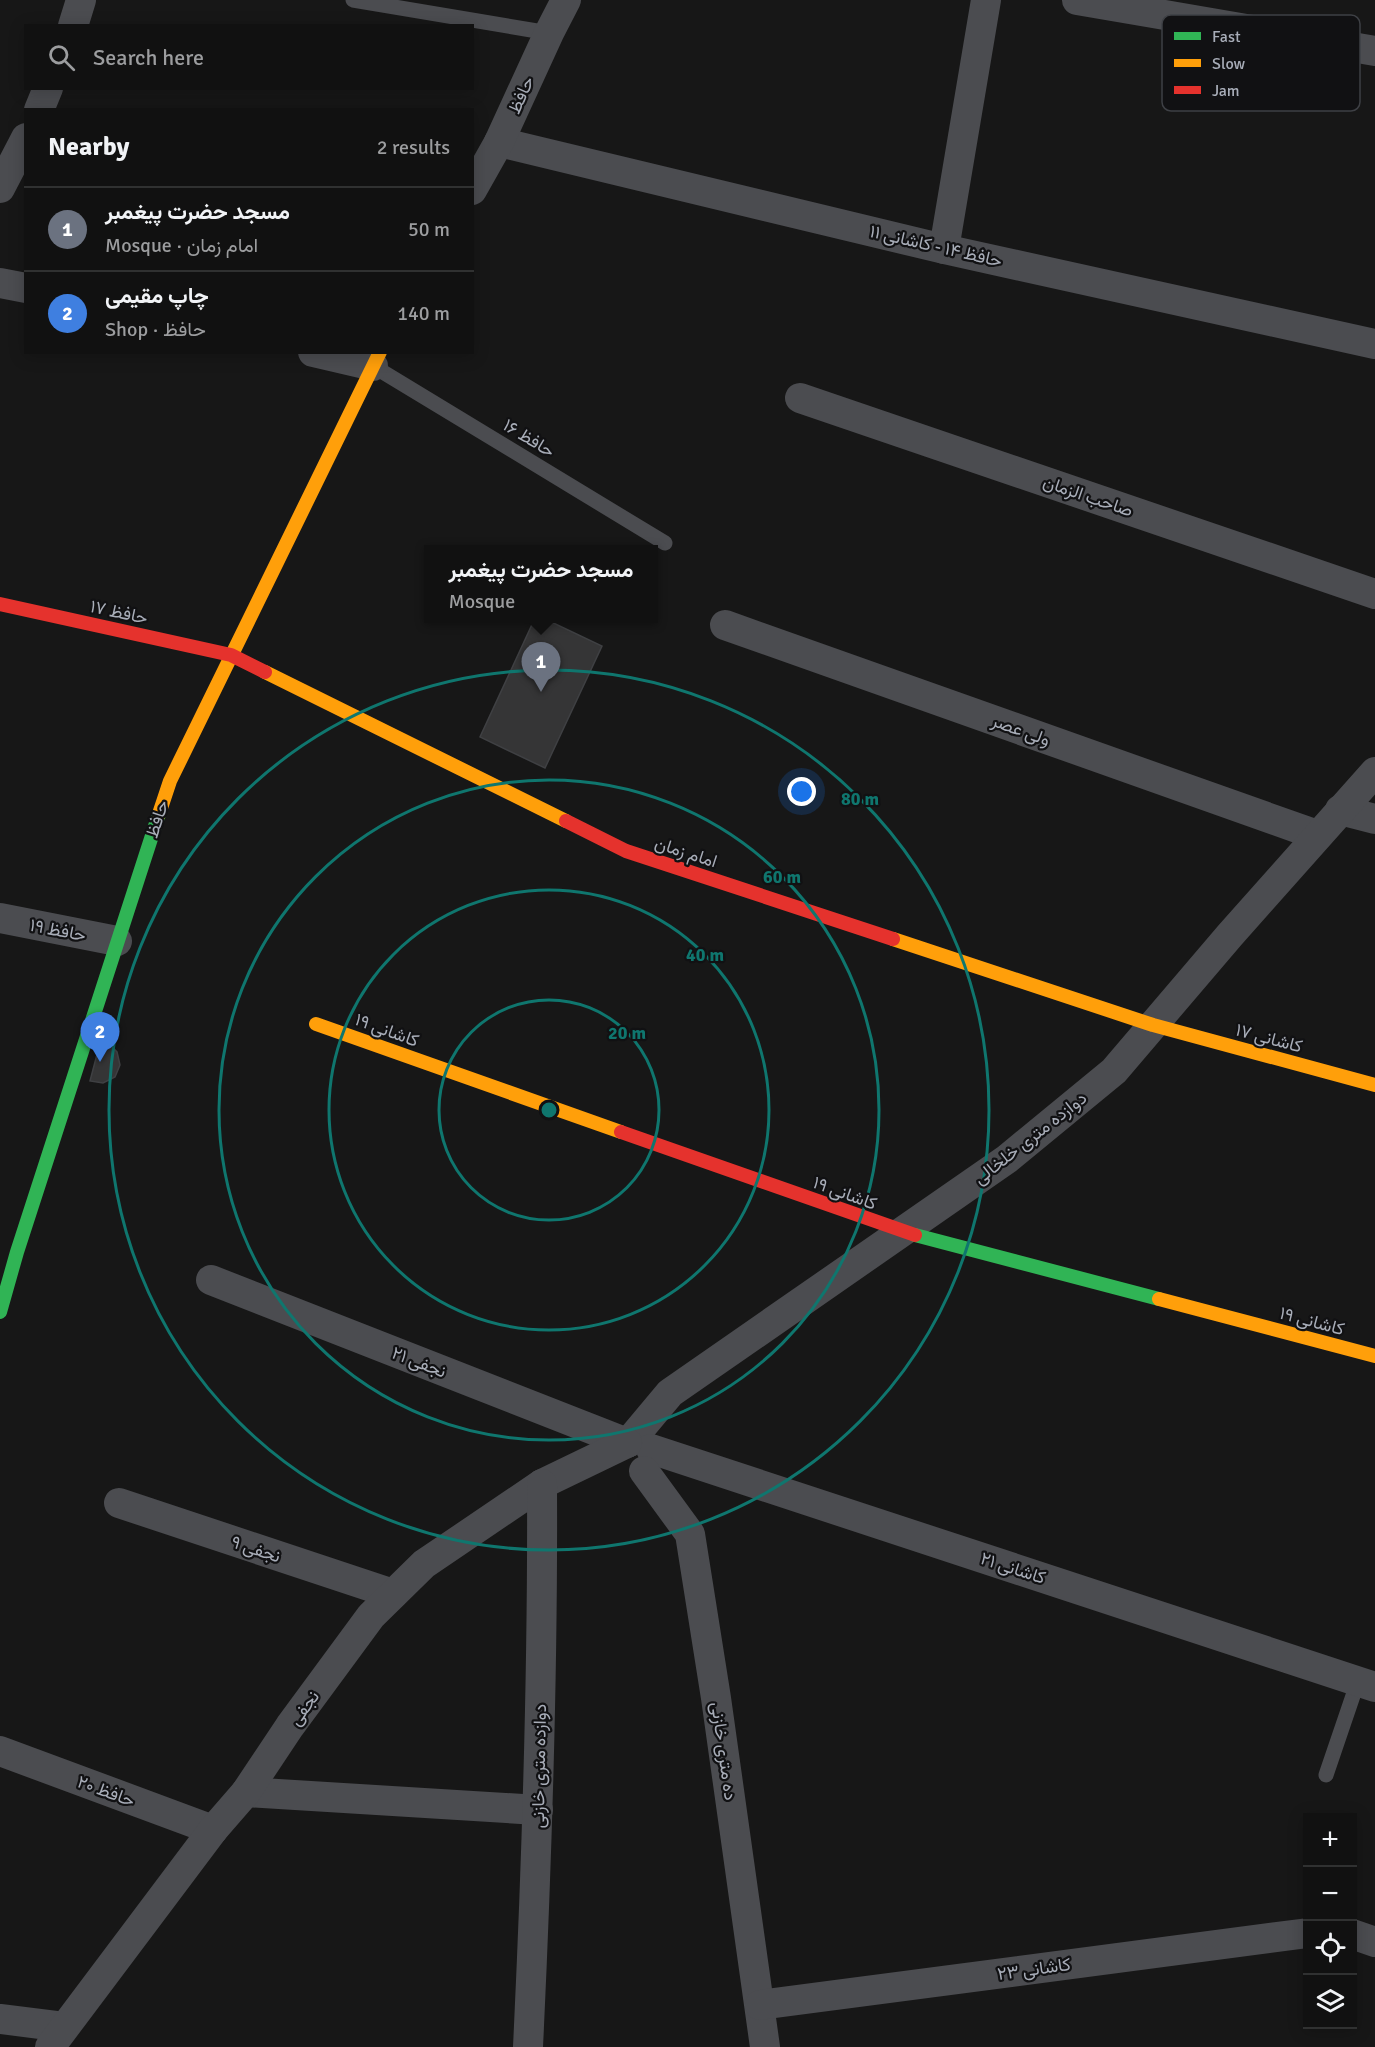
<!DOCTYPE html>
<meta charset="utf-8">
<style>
:root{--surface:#111;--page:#1a1a1a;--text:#f1f3f6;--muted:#9c9d9f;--line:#303131;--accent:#757880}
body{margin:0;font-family:Signika,Vazirmatn,sans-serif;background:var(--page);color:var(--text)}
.controls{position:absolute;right:18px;bottom:18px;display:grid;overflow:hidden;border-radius:0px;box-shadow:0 3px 15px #0003}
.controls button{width:54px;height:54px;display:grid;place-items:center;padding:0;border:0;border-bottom:2px solid var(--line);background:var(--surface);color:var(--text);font:30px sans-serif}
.you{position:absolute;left:802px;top:792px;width:21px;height:21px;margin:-15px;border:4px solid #fff;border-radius:50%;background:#1a73e8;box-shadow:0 0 0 9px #1a73e833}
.badge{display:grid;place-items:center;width:39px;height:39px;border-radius:50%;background:var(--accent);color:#fff;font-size:20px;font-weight:700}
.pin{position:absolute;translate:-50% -50px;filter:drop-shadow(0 2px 3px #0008)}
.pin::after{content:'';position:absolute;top:32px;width:21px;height:18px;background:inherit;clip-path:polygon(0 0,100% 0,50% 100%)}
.popup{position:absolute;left:424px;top:545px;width:234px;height:78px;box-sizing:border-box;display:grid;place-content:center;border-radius:0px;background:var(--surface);filter:drop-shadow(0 2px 4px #0005);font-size:20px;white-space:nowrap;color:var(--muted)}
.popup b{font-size:22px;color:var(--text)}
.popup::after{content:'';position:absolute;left:50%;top:100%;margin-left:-12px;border:12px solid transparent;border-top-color:var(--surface)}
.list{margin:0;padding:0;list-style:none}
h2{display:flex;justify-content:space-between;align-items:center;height:78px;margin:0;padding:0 24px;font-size:26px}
h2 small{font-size:20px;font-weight:400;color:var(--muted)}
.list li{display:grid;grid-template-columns:39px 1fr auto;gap:18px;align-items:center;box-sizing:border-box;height:84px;padding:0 24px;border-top:2px solid var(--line)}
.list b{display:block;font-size:22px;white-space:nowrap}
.list p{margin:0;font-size:20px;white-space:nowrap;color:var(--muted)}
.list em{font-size:20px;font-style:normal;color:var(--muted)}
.icon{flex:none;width:33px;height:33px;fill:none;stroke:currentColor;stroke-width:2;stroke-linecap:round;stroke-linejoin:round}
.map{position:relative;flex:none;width:1375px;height:2047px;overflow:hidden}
.search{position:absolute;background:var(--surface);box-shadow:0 3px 15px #0003;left:24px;top:24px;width:450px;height:66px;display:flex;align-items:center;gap:15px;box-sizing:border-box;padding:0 21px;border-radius:0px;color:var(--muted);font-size:22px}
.panel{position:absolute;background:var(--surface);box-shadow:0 3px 15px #0003;left:24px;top:108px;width:450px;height:246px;border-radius:0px}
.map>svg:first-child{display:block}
.building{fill:#353536;stroke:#3f4043;stroke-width:1.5}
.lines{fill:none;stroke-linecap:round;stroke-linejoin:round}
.lane{stroke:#4b4c50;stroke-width:15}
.street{stroke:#4b4c50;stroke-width:30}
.fast{stroke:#30b455;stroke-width:14}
.slow{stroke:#ff9f0a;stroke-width:14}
.jam{stroke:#e5322d;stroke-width:14}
.ring{fill:none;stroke:#0f766e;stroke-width:3}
.labels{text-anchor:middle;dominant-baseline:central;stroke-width:4.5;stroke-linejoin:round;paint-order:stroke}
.street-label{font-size:18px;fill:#a8adb8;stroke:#111113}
.key{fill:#111113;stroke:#3e4045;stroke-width:1.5}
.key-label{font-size:16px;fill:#a8adb8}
.centre{fill:#0f766e;stroke:#111113;stroke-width:3}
.ring-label{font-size:18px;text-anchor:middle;font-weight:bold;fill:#0f766e;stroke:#111113;stroke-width:4.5;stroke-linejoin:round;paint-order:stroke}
</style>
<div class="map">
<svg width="1375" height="2047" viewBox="0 0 1375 2047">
<rect width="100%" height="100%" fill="#171717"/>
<g class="building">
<polygon points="535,618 543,618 602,646 545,768 480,737"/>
<polygon points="100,1043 112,1047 117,1052 120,1065 115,1077 103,1083 90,1081"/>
</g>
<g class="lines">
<g class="lane">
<polyline points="353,0 549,33"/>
<polyline points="373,366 665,543"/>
<polyline points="1326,1775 1358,1681"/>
</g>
<g class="street">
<polyline points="1077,0 1375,51"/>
<polyline points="73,26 81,0"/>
<polyline points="39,110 48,88"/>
<polyline points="499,142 944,249 1375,344"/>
<polyline points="0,188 26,138"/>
<polyline points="472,190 499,142 549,33 566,0"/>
<polyline points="944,249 986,0"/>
<polyline points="0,283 26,288"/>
<polyline points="313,352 373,366"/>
<polyline points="800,398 1375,594"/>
<polyline points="725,625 1317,835"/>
<polyline points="1340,810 1375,819"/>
<polyline points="0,918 117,941"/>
<polyline points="211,1280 627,1443"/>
<polyline points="629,1442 670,1393 1007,1159 1114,1071 1230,935 1375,772"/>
<polyline points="651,1449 1375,1687"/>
<polyline points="644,1471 690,1534 716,1698 765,2047"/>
<polyline points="119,1503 393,1594"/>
<polyline points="0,1751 213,1830"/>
<polyline points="246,1792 538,1810"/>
<polyline points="1352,1934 1375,1942"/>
<polyline points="760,2005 1308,1933"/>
<polyline points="0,2019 64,2027"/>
<polyline points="50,2047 213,1830 246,1792 290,1726 371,1616 424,1564 542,1484 627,1443"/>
<path d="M528,2047c9,-188 15,-375 14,-563"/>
</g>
<g class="fast">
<polyline points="915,1235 1159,1299"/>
<polyline points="0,1312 17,1252 159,814"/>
</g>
<g class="slow">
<polyline points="265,672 566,821"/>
<polyline points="159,814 170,781 380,352"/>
<polyline points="893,939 1153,1025 1375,1085"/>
<polyline points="316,1024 621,1132"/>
<polyline points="1159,1299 1375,1356"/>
</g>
<g class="jam">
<polyline points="0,604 231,655 265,672"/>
<polyline points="566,821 626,851 893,939"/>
<polyline points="621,1132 915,1235"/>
</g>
</g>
<g class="ring">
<circle cx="549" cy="1110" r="110"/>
<circle cx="549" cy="1110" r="220"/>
<circle cx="549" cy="1110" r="330"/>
<circle cx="549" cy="1110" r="440"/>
</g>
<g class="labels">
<g class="street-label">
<text transform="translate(521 95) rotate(-66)">حافظ</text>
<text transform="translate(936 246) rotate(13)">حافظ ۱۴ - کاشانی ۱۱</text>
<text transform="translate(529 438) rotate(31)">حافظ ۱۶</text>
<text transform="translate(1088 496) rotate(19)">صاحب الزمان</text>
<text transform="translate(119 612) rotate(12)">حافظ ۱۷</text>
<text transform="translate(1021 730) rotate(20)">ولی عصر</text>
<text transform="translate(157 819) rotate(-72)">حافظ</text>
<text transform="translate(686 852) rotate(18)">امام زمان</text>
<text transform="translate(58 930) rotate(11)">حافظ ۱۹</text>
<text transform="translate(387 1030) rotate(20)">کاشانی ۱۹</text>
<text transform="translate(1269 1038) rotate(15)">کاشانی ۱۷</text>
<text transform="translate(1030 1138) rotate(-38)">دوازده متری خلخالی</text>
<text transform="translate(845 1193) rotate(20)">کاشانی ۱۹</text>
<text transform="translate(1312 1321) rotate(15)">کاشانی ۱۹</text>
<text transform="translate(419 1362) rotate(21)">نجفی ۲۱</text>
<text transform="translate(256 1549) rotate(18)">نجفی ۹</text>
<text transform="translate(1013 1568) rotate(18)">کاشانی ۲۱</text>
<text transform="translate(304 1708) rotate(-54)">نجفی</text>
<text transform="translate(724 1751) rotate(82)">ده متری خازنی</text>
<text transform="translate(539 1766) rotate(-89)">دوازده متری خازنی</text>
<text transform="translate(106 1791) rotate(20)">حافظ ۲۰</text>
<text transform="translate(1034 1969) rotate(-8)">کاشانی ۲۳</text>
</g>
</g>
<rect x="1162" y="15" width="198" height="96" rx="9" class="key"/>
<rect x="1174" y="32" width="27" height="8" fill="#30b455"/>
<rect x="1174" y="59" width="27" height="8" fill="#ff9f0a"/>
<rect x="1174" y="86" width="27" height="8" fill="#e5322d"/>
<g class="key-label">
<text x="1212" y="42">Fast</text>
<text x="1212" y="69">Slow</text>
<text x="1212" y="96">Jam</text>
</g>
<circle cx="549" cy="1110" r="9" class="centre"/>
<g class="ring-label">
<text x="860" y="805">80 m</text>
<text x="782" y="883">60 m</text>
<text x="705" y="961">40 m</text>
<text x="627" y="1039">20 m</text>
</g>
</svg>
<div class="controls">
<button>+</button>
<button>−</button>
<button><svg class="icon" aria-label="locate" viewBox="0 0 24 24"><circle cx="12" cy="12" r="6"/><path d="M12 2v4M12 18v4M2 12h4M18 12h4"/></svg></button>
<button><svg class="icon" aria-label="layers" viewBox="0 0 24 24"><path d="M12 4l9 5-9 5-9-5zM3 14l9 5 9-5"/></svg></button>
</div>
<div class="you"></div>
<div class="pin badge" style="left:541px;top:692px;background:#6b7280">1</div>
<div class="popup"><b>مسجد حضرت پیغمبر</b>Mosque</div>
<div class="pin badge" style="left:100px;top:1062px;background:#3f7fe0">2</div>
<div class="search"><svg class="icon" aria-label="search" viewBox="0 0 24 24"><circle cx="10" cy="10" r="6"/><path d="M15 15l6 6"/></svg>Search here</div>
<section class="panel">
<h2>Nearby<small>2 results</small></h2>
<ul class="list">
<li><span class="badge" style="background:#6b7280">1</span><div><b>مسجد حضرت پیغمبر</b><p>Mosque · امام زمان</p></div><em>50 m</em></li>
<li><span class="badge" style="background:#3f7fe0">2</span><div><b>چاپ مقیمی</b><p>Shop · حافظ</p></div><em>140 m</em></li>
</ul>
</section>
</div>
